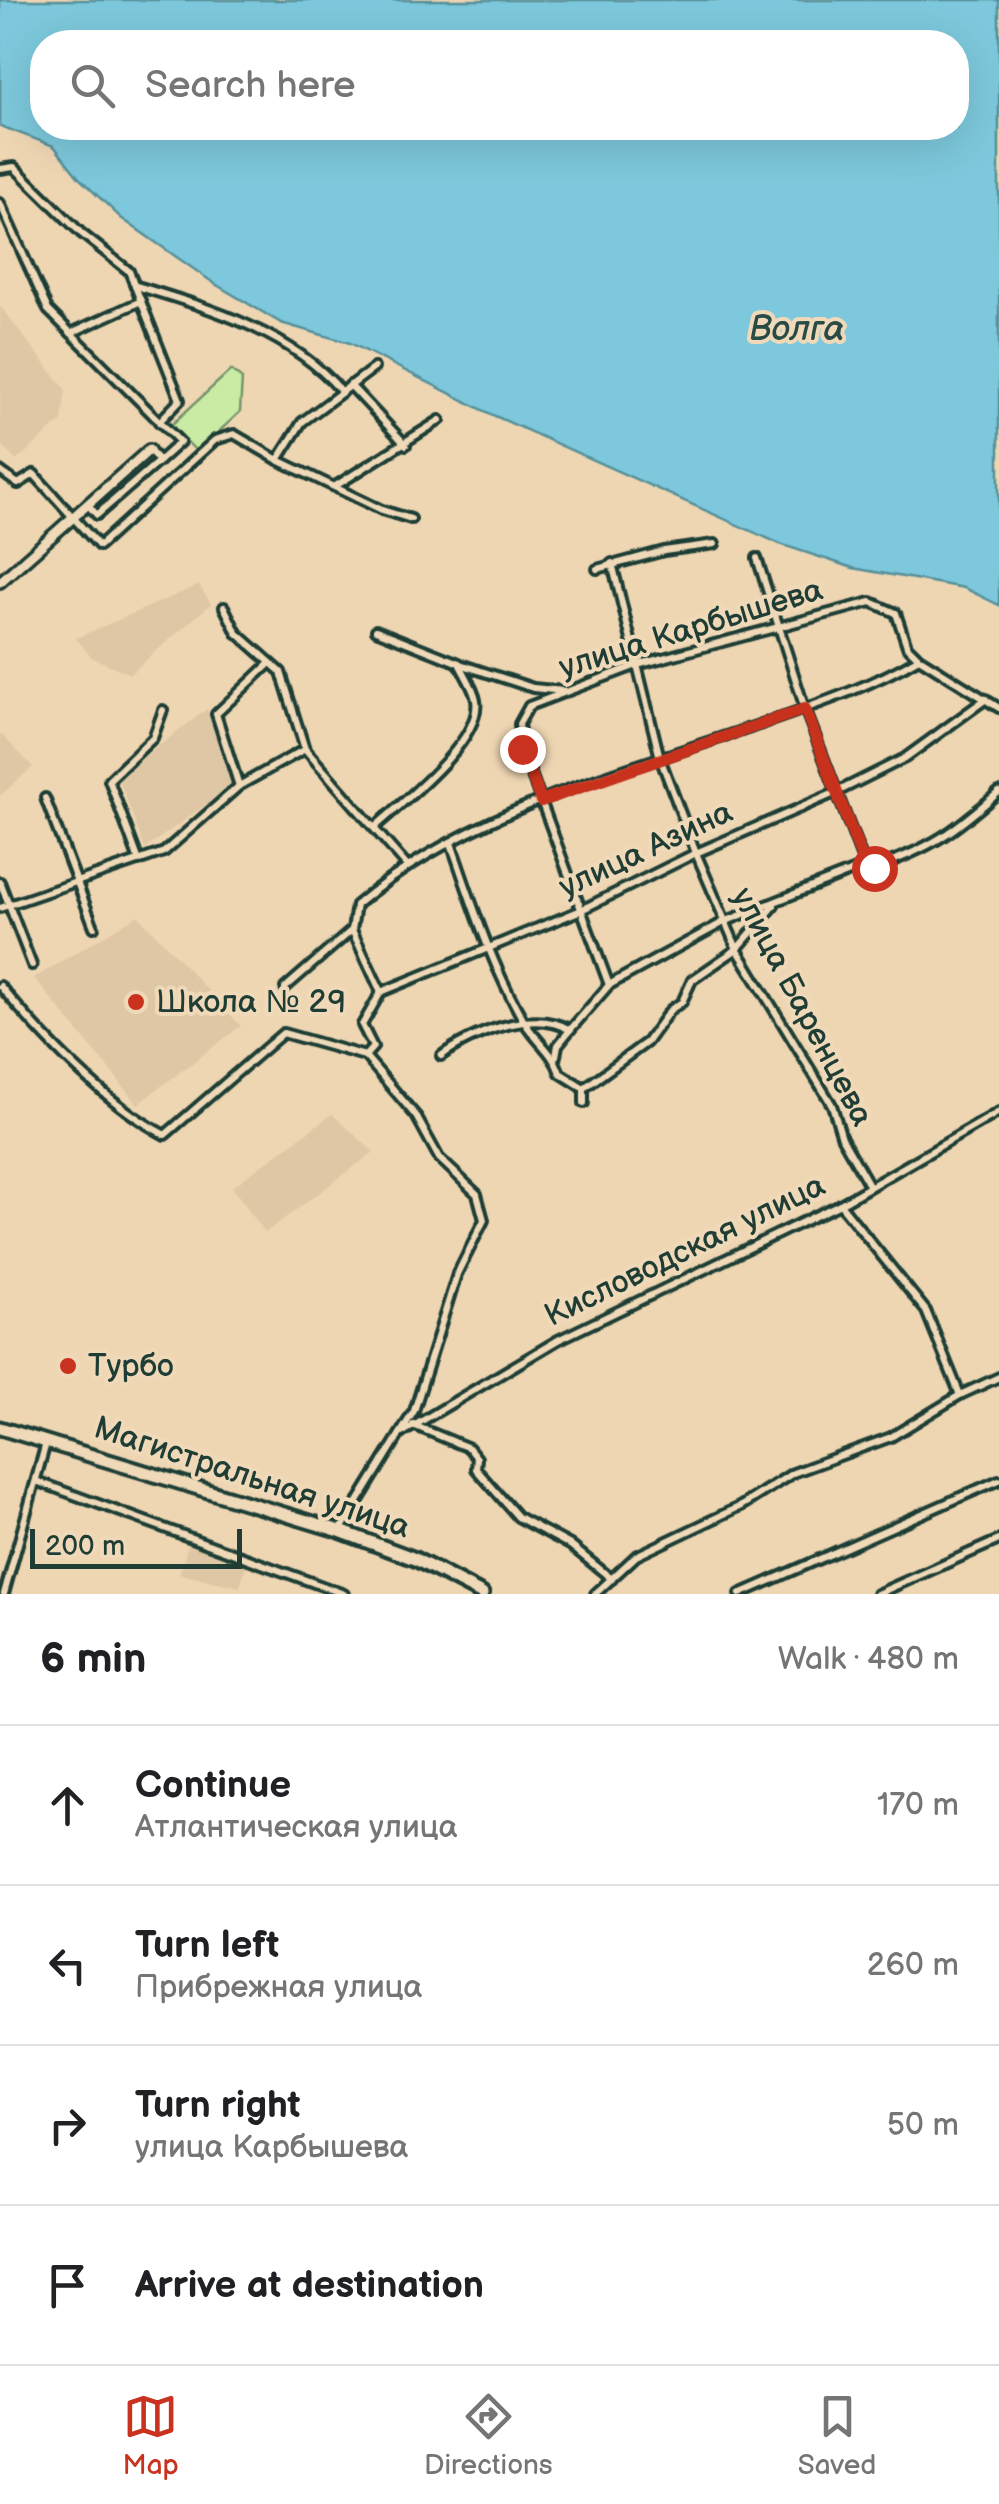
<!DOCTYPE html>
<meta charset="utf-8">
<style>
:root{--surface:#fff;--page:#f6f6f6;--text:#202124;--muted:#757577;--line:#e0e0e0;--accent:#c8321e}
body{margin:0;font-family:"Balsamiq Sans",sans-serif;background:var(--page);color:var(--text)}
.scale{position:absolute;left:30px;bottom:25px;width:212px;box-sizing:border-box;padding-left:10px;border:5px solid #1f3d34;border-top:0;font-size:28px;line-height:35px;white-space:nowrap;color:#1f3d34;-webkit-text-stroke:8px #efd9b8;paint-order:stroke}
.stop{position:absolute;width:30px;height:30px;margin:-22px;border:8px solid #c8321e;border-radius:50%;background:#fff}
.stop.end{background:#c8321e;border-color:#fff;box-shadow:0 2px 10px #0008}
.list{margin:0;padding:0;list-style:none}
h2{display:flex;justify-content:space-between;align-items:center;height:130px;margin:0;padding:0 40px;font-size:42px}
h2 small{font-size:32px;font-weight:400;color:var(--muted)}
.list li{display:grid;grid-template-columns:65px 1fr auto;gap:30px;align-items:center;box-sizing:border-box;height:160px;padding:0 40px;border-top:2px solid var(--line)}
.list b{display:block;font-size:38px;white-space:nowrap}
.list p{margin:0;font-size:32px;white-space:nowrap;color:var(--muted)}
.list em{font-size:32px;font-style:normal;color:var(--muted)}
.icon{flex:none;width:55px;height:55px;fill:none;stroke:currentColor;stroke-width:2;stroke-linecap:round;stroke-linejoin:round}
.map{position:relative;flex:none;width:999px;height:1594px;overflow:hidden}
.search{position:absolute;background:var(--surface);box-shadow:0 10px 40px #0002;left:30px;right:30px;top:30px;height:110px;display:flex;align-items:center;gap:25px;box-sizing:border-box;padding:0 35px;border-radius:40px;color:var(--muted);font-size:38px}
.sheet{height:770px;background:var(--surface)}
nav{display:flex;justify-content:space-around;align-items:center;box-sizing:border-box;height:140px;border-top:2px solid var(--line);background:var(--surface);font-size:28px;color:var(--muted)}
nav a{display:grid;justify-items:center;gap:5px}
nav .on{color:var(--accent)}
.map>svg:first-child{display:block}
.built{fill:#dfc7a5}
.green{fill:#caeba3;stroke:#74946c;stroke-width:2.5}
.water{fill:#7dc8dc;stroke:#579099;stroke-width:2.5;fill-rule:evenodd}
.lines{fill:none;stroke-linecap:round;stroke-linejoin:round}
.minor-casing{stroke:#1f3d34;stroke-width:14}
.tertiary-casing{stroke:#1f3d34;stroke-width:16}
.trunk-casing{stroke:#1f3d34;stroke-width:19}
.minor{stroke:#efd9b8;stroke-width:6}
.tertiary{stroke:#efd9b8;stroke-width:9}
.trunk{stroke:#efd9b8;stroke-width:11}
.route{stroke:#c8321e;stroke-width:12}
.poi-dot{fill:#c8321e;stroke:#efd9b8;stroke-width:4}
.labels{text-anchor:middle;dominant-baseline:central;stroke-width:8;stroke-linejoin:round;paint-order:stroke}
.street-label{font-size:32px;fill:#1f3d34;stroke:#efd9b8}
.poi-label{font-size:32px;fill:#1f3d34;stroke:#efd9b8;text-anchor:start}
.water-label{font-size:35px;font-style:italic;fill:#284b45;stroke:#efd9b8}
</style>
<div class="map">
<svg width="999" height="1594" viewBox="0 0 999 1594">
<rect width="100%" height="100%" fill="#efd6b3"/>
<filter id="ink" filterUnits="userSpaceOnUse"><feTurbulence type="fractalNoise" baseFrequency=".01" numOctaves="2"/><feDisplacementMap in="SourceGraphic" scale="20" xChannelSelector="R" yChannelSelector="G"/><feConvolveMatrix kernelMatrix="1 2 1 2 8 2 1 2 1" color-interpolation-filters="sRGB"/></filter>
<g filter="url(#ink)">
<g class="built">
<polygon points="0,306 66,390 62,421 16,461 0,443"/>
<polygon points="199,585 211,604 130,674 91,657 76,638"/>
<polygon points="207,709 235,783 145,849 118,777"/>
<polygon points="0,733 33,767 0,796"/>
<polygon points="138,915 241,1026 138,1104 34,978"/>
<polygon points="332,1114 374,1152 265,1233 232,1187"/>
<polygon points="188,1544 246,1565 240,1587 179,1574"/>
</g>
<polygon class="green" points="231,370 242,379 240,412 197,452 171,425"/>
<path class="water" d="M0,0h999v605l-35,-17 -111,-20 -73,-24 -285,-128 -145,-73 -69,-20 -66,-39 -94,-66 -42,-40 -25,-32 -54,-20zM42,42h914v86h-914z"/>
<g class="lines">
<g class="minor-casing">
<g id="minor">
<polyline points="0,169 14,167 81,233 129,271 180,400 159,422"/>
<polyline points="0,203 48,310 180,442 159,461 149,450"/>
<path d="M137,286c72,22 154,46 204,105"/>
<polyline points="71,333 141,301"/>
<polyline points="350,385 406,445"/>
<polyline points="278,460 382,510 411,519"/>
<polyline points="0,471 18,484 34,474 99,546 215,440 234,434 278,460 302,422 374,368"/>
<polyline points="337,485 440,420"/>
<polyline points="88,505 97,515 159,461"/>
<polyline points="757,558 805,709 865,866"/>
<polyline points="612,563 660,758 696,853 737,949 832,1105 842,1138 869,1185"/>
<polyline points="597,569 664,551 715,544"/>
<polyline points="224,607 237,633 281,672 305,749 407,866"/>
<polyline points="460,664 533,688 564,691"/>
<polyline points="239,786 216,714 270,663"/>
<polyline points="45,798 94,927"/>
<path d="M374,828c27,-25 109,-87 102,-128 -2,-12 -12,-26 -17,-37l-83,-33"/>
<path d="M451,843c21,61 41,124 74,180 12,19 28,29 35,50l24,15"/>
<polyline points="139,861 109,780 153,738 163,710"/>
<polyline points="0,882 32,965"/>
<polyline points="0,908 164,852 239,786 305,749"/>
<polyline points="352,930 381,992"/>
<polyline points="609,985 522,749 519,724 529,706 637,665 871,602 896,613 907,646 919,658 999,708"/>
<path d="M0,986c43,51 106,118 165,149l118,-102 82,23 51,60 23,42 38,36 7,26 -27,54 -43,137 -74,120"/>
<path d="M285,988l67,-58 4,-25c111,-93 258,-131 394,-177 56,-20 117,-39 169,-70"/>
<polyline points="365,1056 373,1047 362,1025 381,992 579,911 696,853 837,792 905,758 986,699"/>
<path d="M441,1056c30,-23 93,-48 129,-26l39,-45 115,-63 141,-56 9,2c59,-21 78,-35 125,-76"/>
<polyline points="556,1056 558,1045 570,1030"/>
<polyline points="584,1103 584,1088 647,1042 670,1010 682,1002 692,980 737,949 774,906"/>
<polyline points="840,1204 926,1311 960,1395"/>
<polyline points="413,1425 469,1448 477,1458 476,1469 518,1517 570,1545 612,1579"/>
<polyline points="400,1434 558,1340 840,1204 999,1112"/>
<polyline points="36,1481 344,1594"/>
<polyline points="4,1594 46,1443"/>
<polyline points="595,1594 636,1556 741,1506 793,1473 891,1437 960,1395 999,1377"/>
<polyline points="740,1594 999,1480"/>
<polyline points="877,1594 999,1540"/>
</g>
</g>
<g class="tertiary-casing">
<polyline id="tertiary" points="0,582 149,450"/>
</g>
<g class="trunk-casing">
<polyline id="trunk" points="0,1428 340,1531 415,1559 482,1594"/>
</g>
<use href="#minor" class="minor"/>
<use href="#tertiary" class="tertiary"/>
<use href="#trunk" class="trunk"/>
</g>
</g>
<g class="lines" filter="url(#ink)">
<polyline class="route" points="522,749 541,801 805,709 865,866 874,868"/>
</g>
<g class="poi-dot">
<circle cx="136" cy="1002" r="10"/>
<circle cx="68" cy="1366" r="10"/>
</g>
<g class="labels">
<g class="street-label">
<text transform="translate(691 629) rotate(-17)">улица Карбышева</text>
<text transform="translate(646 850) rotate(-25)">улица Азина</text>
<text transform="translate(802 1007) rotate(62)">улица Баренцева</text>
<text transform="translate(685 1251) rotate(-26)">Кисловодская улица</text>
<text transform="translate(252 1478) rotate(18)">Магистральная улица</text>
</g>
<g class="poi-label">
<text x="156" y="1002">Школа № 29</text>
<text x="88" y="1366">Турбо</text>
</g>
<g class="water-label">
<text x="797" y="329">Волга</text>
</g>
</g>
</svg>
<div class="scale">200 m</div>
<div class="stop" style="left:874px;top:868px"></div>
<div class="stop end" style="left:522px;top:749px"></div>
<div class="search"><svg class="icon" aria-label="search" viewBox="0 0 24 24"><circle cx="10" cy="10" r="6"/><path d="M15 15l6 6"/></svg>Search here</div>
</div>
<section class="sheet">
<h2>6 min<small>Walk · 480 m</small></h2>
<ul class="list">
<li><svg class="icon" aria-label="ahead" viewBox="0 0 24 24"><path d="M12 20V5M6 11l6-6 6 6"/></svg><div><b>Continue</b><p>Атлантическая улица</p></div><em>170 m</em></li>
<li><svg class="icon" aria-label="left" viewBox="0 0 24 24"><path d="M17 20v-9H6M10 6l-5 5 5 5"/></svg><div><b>Turn left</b><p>Прибрежная улица</p></div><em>260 m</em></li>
<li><svg class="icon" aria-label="right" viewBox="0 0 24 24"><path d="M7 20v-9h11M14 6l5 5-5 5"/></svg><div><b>Turn right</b><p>улица Карбышева</p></div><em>50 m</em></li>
<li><svg class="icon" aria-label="arrive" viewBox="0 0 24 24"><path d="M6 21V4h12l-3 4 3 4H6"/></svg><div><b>Arrive at destination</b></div></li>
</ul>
</section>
<nav>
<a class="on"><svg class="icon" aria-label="map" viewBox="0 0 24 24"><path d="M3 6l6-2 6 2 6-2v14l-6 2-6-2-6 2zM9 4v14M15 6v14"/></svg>Map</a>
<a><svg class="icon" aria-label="directions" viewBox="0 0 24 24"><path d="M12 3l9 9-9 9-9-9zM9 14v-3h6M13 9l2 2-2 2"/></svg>Directions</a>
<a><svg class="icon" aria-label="saved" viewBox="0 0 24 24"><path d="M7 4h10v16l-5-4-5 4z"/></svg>Saved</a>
</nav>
